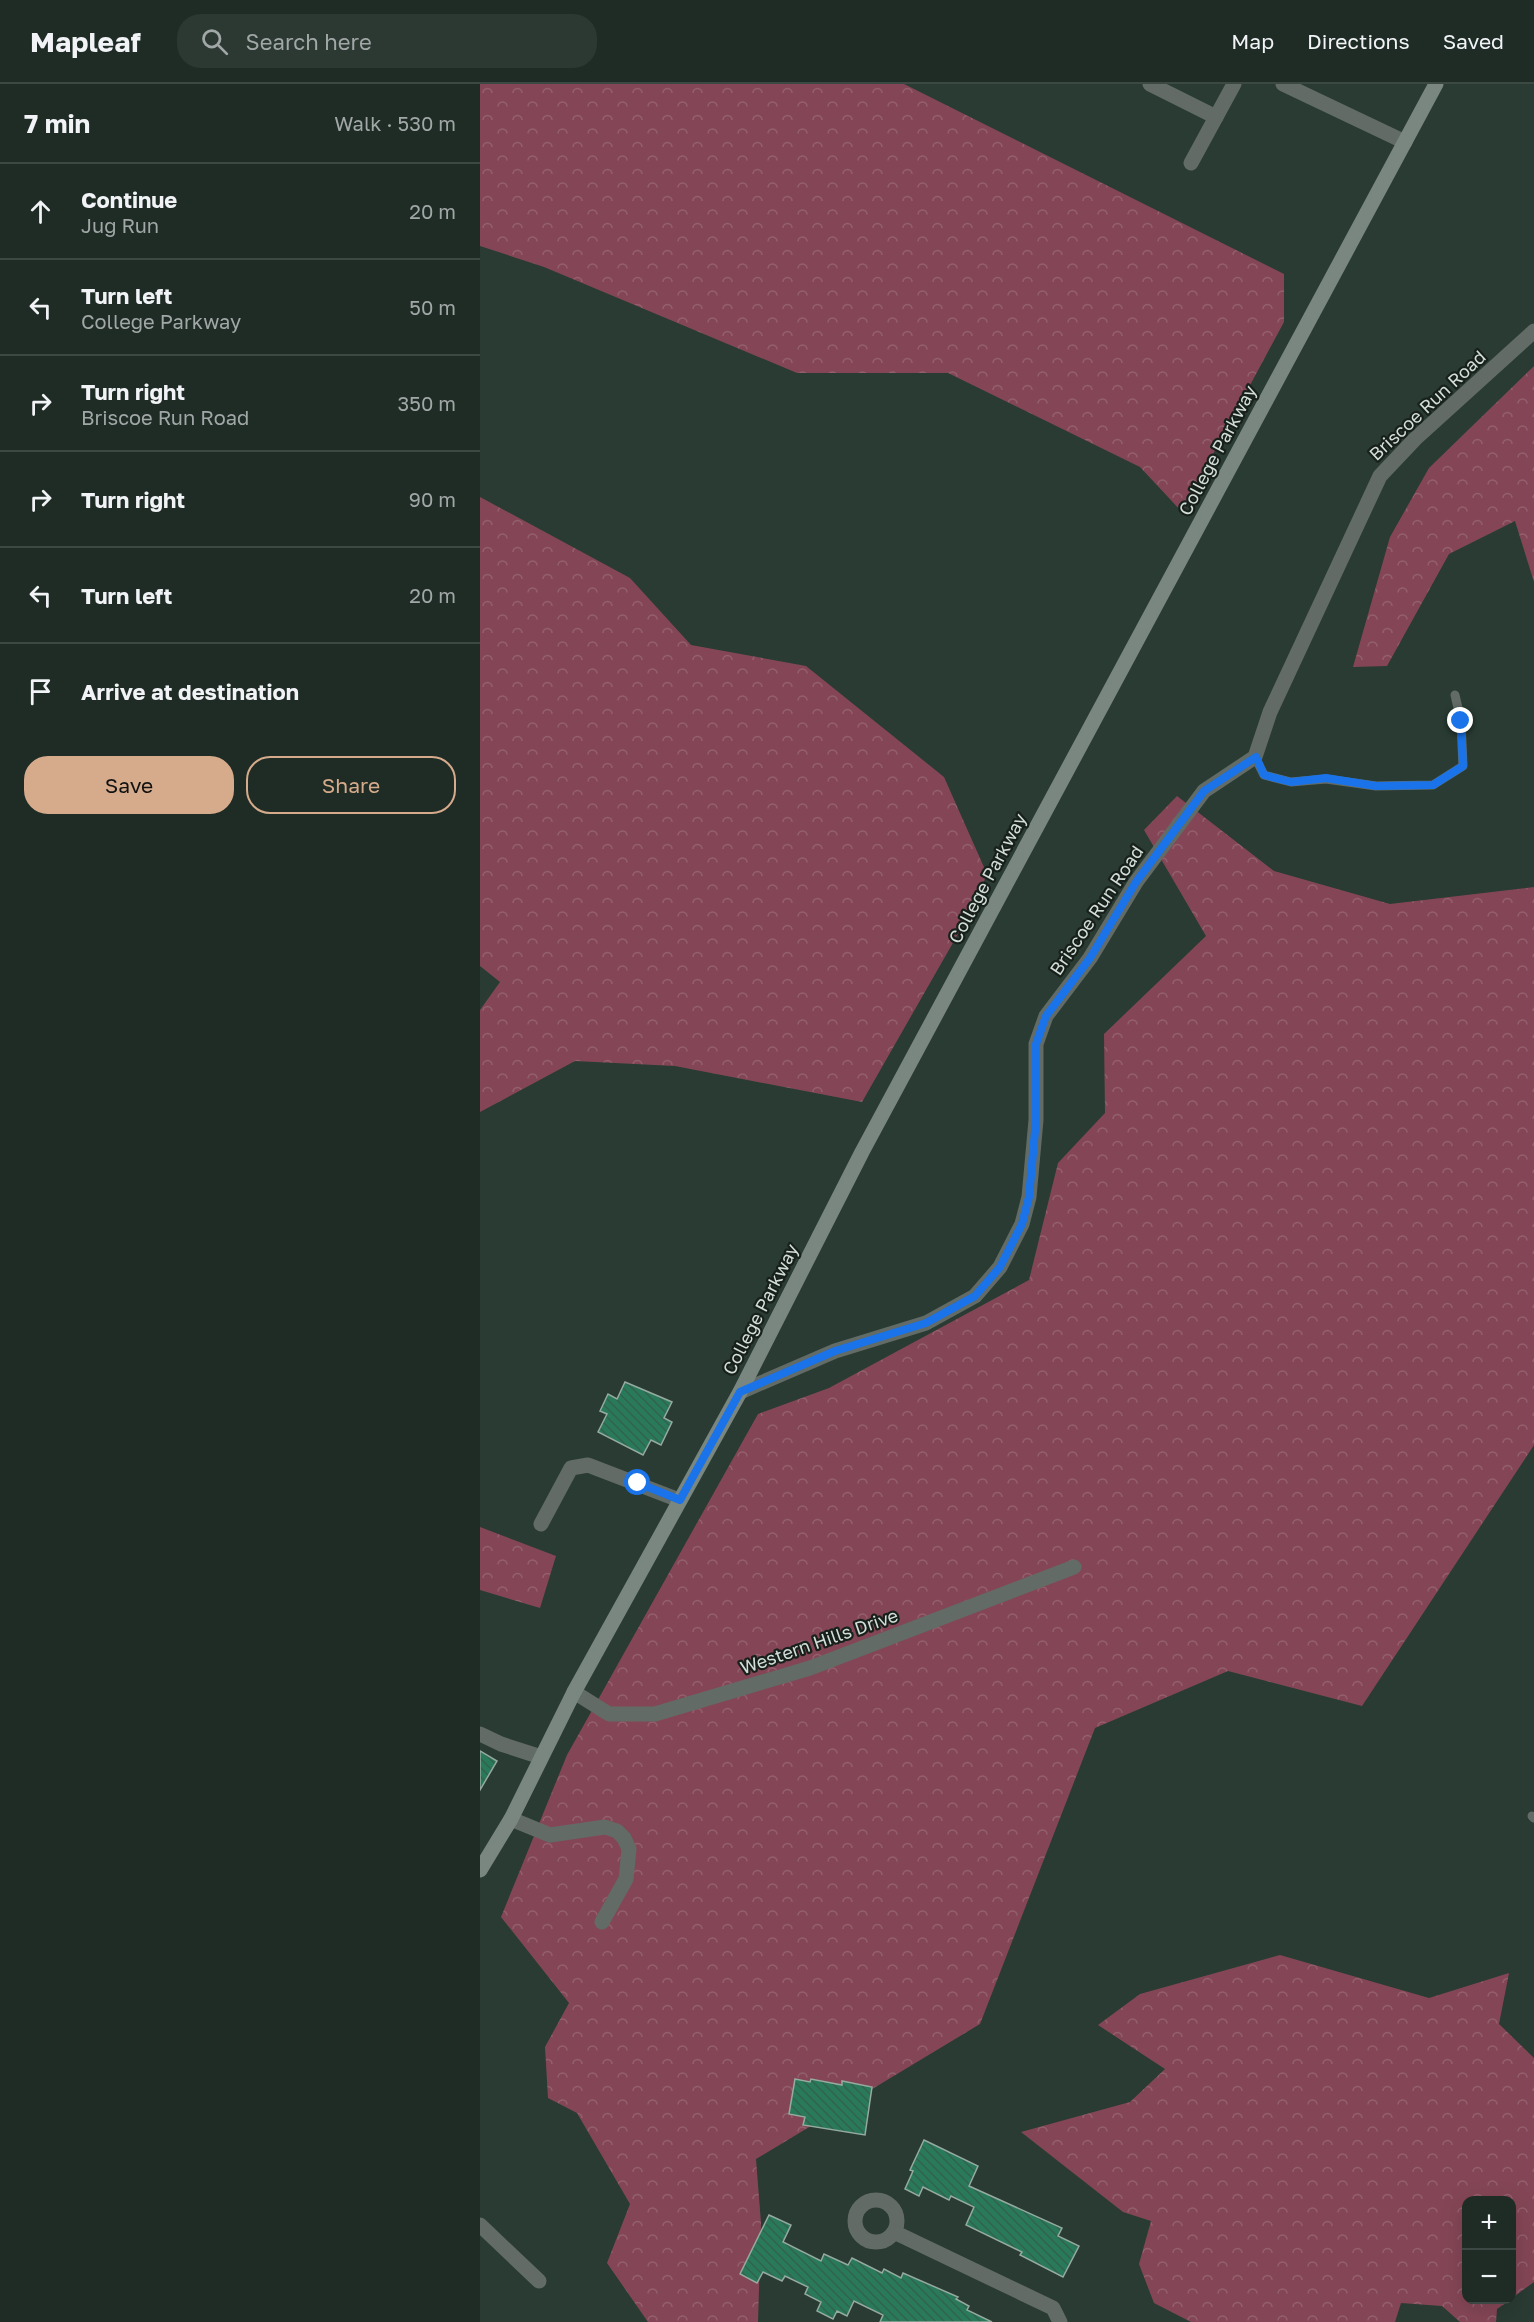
<!DOCTYPE html>
<meta charset="utf-8">
<style>
:root{--surface:#1f2c26;--page:#2c3832;--text:#f1f3f6;--muted:#a1a7a7;--line:#3c4843;--accent:#d6ab8b}
body{margin:0;font-family:"Golos Text",sans-serif;background:var(--page);color:var(--text)}
.controls{position:absolute;right:18px;bottom:18px;display:grid;overflow:hidden;border-radius:12px;box-shadow:0 6px 24px #0002}
.controls button{width:54px;height:54px;display:grid;place-items:center;padding:0;border:0;border-bottom:2px solid var(--line);background:var(--surface);color:var(--text);font:30px sans-serif}
.stop{position:absolute;width:18px;height:18px;margin:-14px;border:4px solid #1a73e8;border-radius:50%;background:#fff}
.stop.end{background:#1a73e8;border-color:#fff;box-shadow:0 2px 6px #0008}
.list{margin:0;padding:0;list-style:none}
h2{display:flex;justify-content:space-between;align-items:center;height:78px;margin:0;padding:0 24px;font-size:26px}
h2 small{font-size:20px;font-weight:400;color:var(--muted)}
.list li{display:grid;grid-template-columns:39px 1fr auto;gap:18px;align-items:center;box-sizing:border-box;height:96px;padding:0 24px;border-top:2px solid var(--line)}
.list b{display:block;font-size:22px;white-space:nowrap}
.list p{margin:0;font-size:20px;white-space:nowrap;color:var(--muted)}
.list em{font-size:20px;font-style:normal;color:var(--muted)}
.actions{display:flex;gap:12px;padding:18px 24px}
.actions a{flex:1;padding:14px 0;border:2px solid var(--accent);border-radius:24px;text-align:center;font-size:21px;color:var(--accent)}
.actions .main{background:var(--accent);color:#111}
.icon{flex:none;width:33px;height:33px;fill:none;stroke:currentColor;stroke-width:2;stroke-linecap:round;stroke-linejoin:round}
.map{position:relative;flex:none;width:1054px;height:2238px;overflow:hidden}
header{display:flex;align-items:center;gap:36px;box-sizing:border-box;height:84px;padding:0 30px;background:var(--surface);border-bottom:2px solid var(--line)}
header strong{font-size:28px}
nav{display:flex;gap:33px;margin-inline-start:auto;font-size:21px}
.search{width:420px;height:54px;background:var(--page);display:flex;align-items:center;gap:15px;box-sizing:border-box;padding:0 21px;border-radius:24px;color:var(--muted);font-size:22px}
main{display:flex}
aside{flex:1;background:var(--surface)}
.map>svg:first-child{display:block}
.forest{fill:url(#forest-crowns)}
.building{fill:url(#building-back-hatch);stroke:#95aaa0;stroke-width:1.5}
.lines{fill:none;stroke-linecap:round;stroke-linejoin:round}
.lane{stroke:#626b66;stroke-width:9}
.street{stroke:#626b66;stroke-width:15}
.secondary{stroke:#7a8780;stroke-width:15}
.route{stroke:#1a73e8;stroke-width:8}
.labels{text-anchor:middle;dominant-baseline:central;stroke-width:4.5;stroke-linejoin:round;paint-order:stroke}
.street-label{font-size:18px;fill:#d3ded9;stroke:#18201c}
</style>
<header>
<strong>Mapleaf</strong>
<div class="search"><svg class="icon" aria-label="search" viewBox="0 0 24 24"><circle cx="10" cy="10" r="6"/><path d="M15 15l6 6"/></svg>Search here</div>
<nav><a>Map</a><a>Directions</a><a>Saved</a></nav>
</header>
<main>
<aside>
<h2>7 min<small>Walk · 530 m</small></h2>
<ul class="list">
<li><svg class="icon" aria-label="ahead" viewBox="0 0 24 24"><path d="M12 20V5M6 11l6-6 6 6"/></svg><div><b>Continue</b><p>Jug Run</p></div><em>20 m</em></li>
<li><svg class="icon" aria-label="left" viewBox="0 0 24 24"><path d="M17 20v-9H6M10 6l-5 5 5 5"/></svg><div><b>Turn left</b><p>College Parkway</p></div><em>50 m</em></li>
<li><svg class="icon" aria-label="right" viewBox="0 0 24 24"><path d="M7 20v-9h11M14 6l5 5-5 5"/></svg><div><b>Turn right</b><p>Briscoe Run Road</p></div><em>350 m</em></li>
<li><svg class="icon" aria-label="right" viewBox="0 0 24 24"><path d="M7 20v-9h11M14 6l5 5-5 5"/></svg><div><b>Turn right</b></div><em>90 m</em></li>
<li><svg class="icon" aria-label="left" viewBox="0 0 24 24"><path d="M17 20v-9H6M10 6l-5 5 5 5"/></svg><div><b>Turn left</b></div><em>20 m</em></li>
<li><svg class="icon" aria-label="arrive" viewBox="0 0 24 24"><path d="M6 21V4h12l-3 4 3 4H6"/></svg><div><b>Arrive at destination</b></div></li>
</ul>
<div class="actions"><a class="main">Save</a><a>Share</a></div>
</aside>
<div class="map">
<svg width="1054" height="2238" viewBox="0 0 1054 2238">
<defs>
<pattern id="forest-crowns" width="20" height="18" patternUnits="userSpaceOnUse" patternTransform="scale(1.5)"><rect width="20" height="18" fill="#844656"/><path d="M2 6a3 3 0 1 1 6 0M12 15a3 3 0 1 1 6 0" fill="none" stroke="#94606e"/></pattern>
<pattern id="building-back-hatch" width="6" height="6" patternUnits="userSpaceOnUse" patternTransform="scale(1.5)"><rect width="6" height="6" fill="#297a5b"/><path d="M-1 5l2 2M0 0l6 6M5-1l2 2" fill="none" stroke="#33614f"/></pattern>
</defs>
<rect width="100%" height="100%" fill="#293b33"/>
<g class="forest">
<polygon points="0,0 424,0 804,190 804,238 702,428 660,383 468,289 317,289 64,183 0,162"/>
<polygon points="1054,282 1054,498 1035,437 969,470 907,582 873,583 910,453 949,384"/>
<polygon points="0,413 150,494 211,561 326,582 464,693 507,790 494,822 382,1018 195,982 95,977 0,1028 0,926 20,898 0,882"/>
<polygon points="697,712 794,787 910,820 1054,803 1054,1361 882,1622 748,1587 615,1644 500,1940 276,2075 281,2139 278,2238 168,2238 127,2179 150,2120 97,2029 68,2014 65,1963 89,1919 21,1833 87,1671 278,1330 349,1304 549,1196 578,1079 625,1029 624,950 726,852 664,746"/>
<polygon points="0,1443 76,1472 60,1524 0,1506"/>
<polygon points="800,1871 949,1914 1029,1889 1019,1940 1054,1974 1054,2198 1032,2214 1032,2116 986,2116 986,2216 1030,2216 1017,2225 1016,2238 980,2238 962,2222 921,2219 915,2238 711,2238 674,2219 659,2180 671,2137 643,2128 541,2048 650,2018 685,1985 618,1941 660,1910"/>
</g>
<g class="building">
<polygon points="145,1298 192,1318 184,1334 192,1338 181,1361 171,1356 163,1371 118,1348 127,1330 120,1327 128,1310 137,1315"/>
<polygon points="0,1667 17,1677 0,1706"/>
<polygon points="315,1995 330,1998 331,1995 362,2001 362,1997 392,2003 385,2051 323,2041 325,2033 309,2030"/>
<polygon points="444,2056 498,2082 489,2102 582,2144 578,2152 599,2162 583,2193 540,2171 542,2168 486,2141 494,2123 471,2112 469,2116 443,2103 439,2112 425,2105 433,2087 430,2086"/>
<polygon points="289,2131 311,2141 303,2158 341,2177 344,2170 368,2181 372,2174 402,2189 404,2185 421,2194 423,2189 478,2213 476,2215 489,2222 487,2226 512,2238 400,2238 403,2231 374,2217 367,2232 357,2227 353,2235 337,2227 341,2218 325,2210 328,2203 305,2192 302,2197 283,2188 277,2199 260,2190"/>
</g>
<g class="lines">
<g class="lane">
<polyline points="775,673 784,691 811,698 846,695 896,702 953,701 983,682 981,637 975,611"/>
<polyline points="1052,1732 1054,1734"/>
</g>
<g class="street">
<polyline points="670,0 736,33"/>
<polyline points="803,0 925,58"/>
<polyline points="711,79 754,0"/>
<polyline points="260,1308 355,1267 446,1239 495,1212 520,1183 542,1140 549,1113 556,1036 556,960 566,932 610,874 656,798 724,707 775,673 790,628 900,392 935,355 1054,247"/>
<polyline points="61,1440 91,1384 108,1381 199,1416"/>
<polyline points="94,1608 129,1630 175,1630 330,1584 594,1483"/>
<polyline points="0,1650 21,1660 61,1673"/>
<polyline points="31,1735 70,1751 125,1743 137,1747 144,1754 149,1765 146,1795 122,1838"/>
<circle cx="396" cy="2137" r="21"/>
<polyline points="0,2141 59,2197"/>
<polyline points="414,2148 573,2224 580,2238"/>
</g>
<polyline class="secondary" points="0,1786 31,1735 94,1608 260,1308 382,1068 956,0"/>
</g>
<g class="lines">
<polyline class="route" points="158,1399 200,1416 260,1308 355,1267 446,1239 495,1212 520,1183 542,1140 549,1113 556,1036 556,960 566,932 610,874 656,798 724,707 776,673 784,691 811,698 846,694 896,702 953,701 983,682 981,637"/>
</g>
<g class="labels">
<g class="street-label">
<text transform="translate(947 321) rotate(-43)">Briscoe Run Road</text>
<text transform="translate(737 366) rotate(-62)">College Parkway</text>
<text transform="translate(507 794) rotate(-62)">College Parkway</text>
<text transform="translate(616 826) rotate(-56)">Briscoe Run Road</text>
<text transform="translate(280 1225) rotate(-63)">College Parkway</text>
<text transform="translate(339 1557) rotate(-19)">Western Hills Drive</text>
</g>
</g>
</svg>
<div class="controls">
<button>+</button>
<button>−</button>
</div>
<div class="stop" style="left:158px;top:1399px"></div>
<div class="stop end" style="left:981px;top:637px"></div>
</div>
</main>
